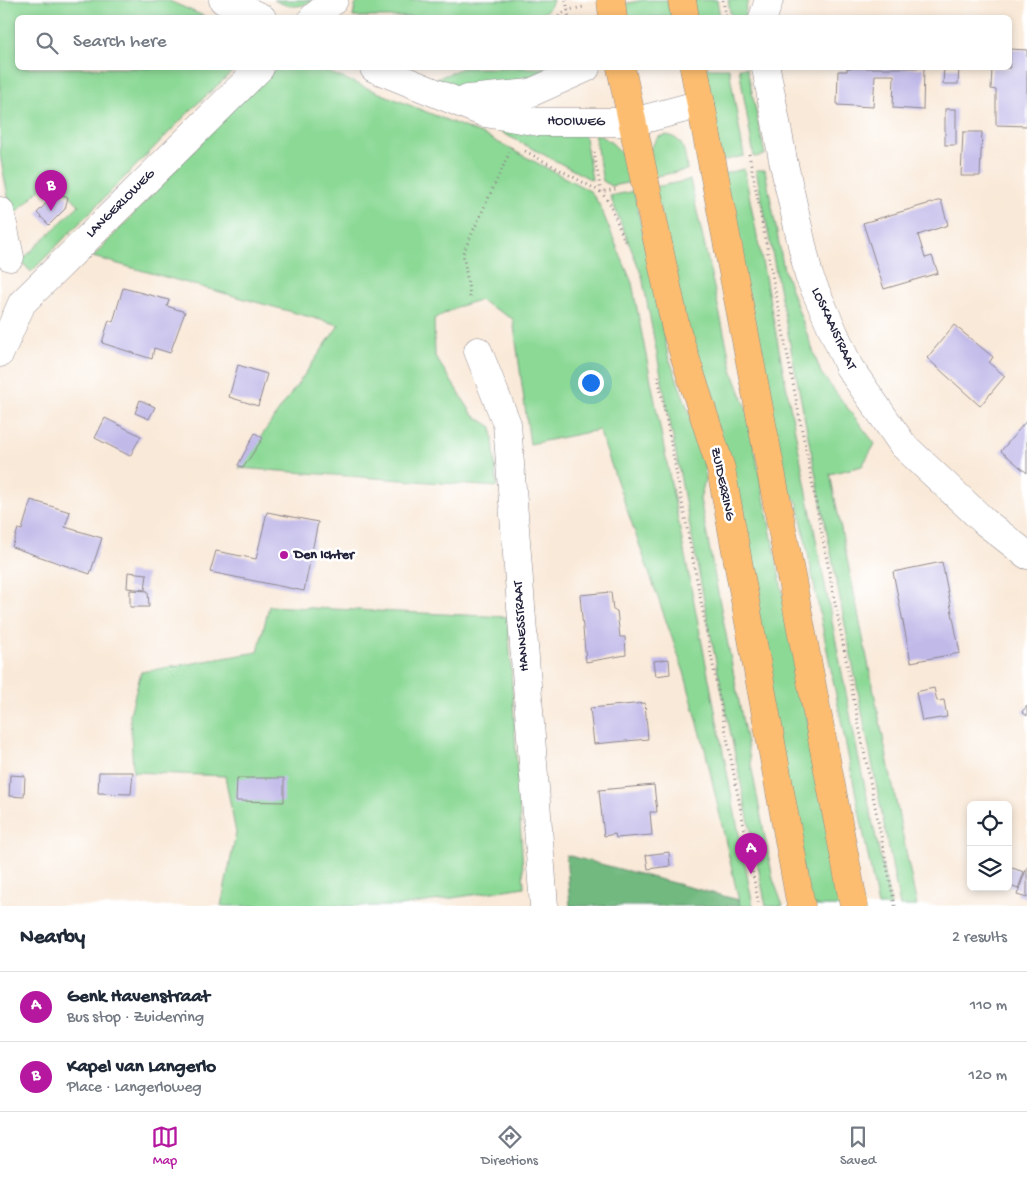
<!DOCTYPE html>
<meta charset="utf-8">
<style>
:root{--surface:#fff;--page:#f6f6f7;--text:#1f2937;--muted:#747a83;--line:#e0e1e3;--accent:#b5179e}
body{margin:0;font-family:"Gochi Hand",sans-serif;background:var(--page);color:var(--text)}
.controls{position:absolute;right:15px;bottom:15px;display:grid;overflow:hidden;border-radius:8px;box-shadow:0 2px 8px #0003}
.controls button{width:45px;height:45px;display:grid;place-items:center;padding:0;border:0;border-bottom:1px solid var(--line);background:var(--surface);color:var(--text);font:25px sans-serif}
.you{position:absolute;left:590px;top:382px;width:18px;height:18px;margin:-12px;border:4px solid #fff;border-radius:50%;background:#1a73e8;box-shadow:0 0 0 8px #1a73e833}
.badge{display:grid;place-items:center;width:32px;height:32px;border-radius:50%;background:var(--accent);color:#fff;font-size:16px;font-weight:700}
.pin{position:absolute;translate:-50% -41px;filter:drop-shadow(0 1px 2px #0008)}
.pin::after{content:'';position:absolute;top:26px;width:18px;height:15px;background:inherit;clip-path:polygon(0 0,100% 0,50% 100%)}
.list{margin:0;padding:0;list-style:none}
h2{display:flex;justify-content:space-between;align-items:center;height:65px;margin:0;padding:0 20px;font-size:21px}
h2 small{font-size:16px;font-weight:400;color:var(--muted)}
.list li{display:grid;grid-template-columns:32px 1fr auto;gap:15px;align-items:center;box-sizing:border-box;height:70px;padding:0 20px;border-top:1px solid var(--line)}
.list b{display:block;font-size:19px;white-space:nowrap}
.list p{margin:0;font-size:16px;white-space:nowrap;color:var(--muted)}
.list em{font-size:16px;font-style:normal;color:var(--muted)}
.icon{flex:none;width:28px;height:28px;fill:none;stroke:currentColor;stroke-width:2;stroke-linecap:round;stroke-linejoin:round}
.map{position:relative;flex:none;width:1027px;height:906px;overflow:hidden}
.search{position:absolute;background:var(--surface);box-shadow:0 2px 8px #0003;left:15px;right:15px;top:15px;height:55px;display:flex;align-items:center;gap:12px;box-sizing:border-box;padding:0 18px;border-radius:8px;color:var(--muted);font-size:19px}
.sheet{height:205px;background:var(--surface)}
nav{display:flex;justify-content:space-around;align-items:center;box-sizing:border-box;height:70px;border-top:1px solid var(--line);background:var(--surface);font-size:14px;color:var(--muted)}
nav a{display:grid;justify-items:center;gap:2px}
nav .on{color:var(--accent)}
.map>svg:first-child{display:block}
.green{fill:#8cd996;stroke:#577e68}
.forest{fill:#71b97f;stroke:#4a6e5d}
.building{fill:#c1bae9}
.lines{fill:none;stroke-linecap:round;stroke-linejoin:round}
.minor-casing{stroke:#8e868a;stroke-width:29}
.major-casing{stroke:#8e868a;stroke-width:29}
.path{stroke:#8e868a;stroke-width:3;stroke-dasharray:1 4;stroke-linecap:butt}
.minor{stroke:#fff;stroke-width:28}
.major{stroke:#fcbd6f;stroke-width:28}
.poi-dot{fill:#b5179e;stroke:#fff;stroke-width:2}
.labels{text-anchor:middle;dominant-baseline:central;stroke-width:5;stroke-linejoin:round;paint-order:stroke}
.street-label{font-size:14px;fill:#22223b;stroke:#fff}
.poi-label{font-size:14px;font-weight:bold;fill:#22223b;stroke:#fff;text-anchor:start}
</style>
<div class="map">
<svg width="1027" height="906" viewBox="0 0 1027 906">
<rect width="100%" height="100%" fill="#fff"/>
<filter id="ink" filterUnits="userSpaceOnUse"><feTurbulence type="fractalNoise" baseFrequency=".02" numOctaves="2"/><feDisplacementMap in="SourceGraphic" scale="10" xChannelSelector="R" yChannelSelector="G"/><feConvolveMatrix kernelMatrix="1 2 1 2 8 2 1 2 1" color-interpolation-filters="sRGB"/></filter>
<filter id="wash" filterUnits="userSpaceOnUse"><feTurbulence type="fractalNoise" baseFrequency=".0096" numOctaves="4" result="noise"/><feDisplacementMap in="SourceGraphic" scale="20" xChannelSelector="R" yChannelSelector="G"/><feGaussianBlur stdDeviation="1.12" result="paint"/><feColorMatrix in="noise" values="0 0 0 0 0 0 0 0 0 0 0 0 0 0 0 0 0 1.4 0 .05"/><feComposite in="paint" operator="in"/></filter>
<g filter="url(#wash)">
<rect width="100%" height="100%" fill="#f9e9d8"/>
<g class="green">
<polygon points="0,0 167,0 206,17 18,18 18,68 234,68 229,75 196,105 31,272 21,261 79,205 52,177 12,217 0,155"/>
<path d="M274,0h40c-14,9 -26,7 -40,0z"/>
<path d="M359,0h194c-2,9 -9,13 -17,17h-183l2,-11z"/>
<polygon points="643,0 668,0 671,17 621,17 619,5"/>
<polygon points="690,0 717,0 720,17 694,17"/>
<polygon points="728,0 749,0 746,7 745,17 731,17"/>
<polygon points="276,68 318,68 486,136 590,191 599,204 632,283 753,906 740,906 705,749 684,672 599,430 530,444 513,319 479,300 457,307 434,319 435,356 473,415 492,427 497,487 239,468 339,325 93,257 259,81"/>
<path d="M462,68h100c-46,20 -77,31 -126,11z"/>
<polygon points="703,68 729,68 744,156 721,161"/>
<polygon points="739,68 747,68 765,155 754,157"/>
<polygon points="497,130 584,131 592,180"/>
<path d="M594,133c22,8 35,26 38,49l-21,4 -8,-5z"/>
<path d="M666,135c19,3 19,19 21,35l-35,7 -4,-25 10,-15z"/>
<polygon points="744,169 859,760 891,906 878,906 798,504 782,482 721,174"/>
<polygon points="756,170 765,170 784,270 821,373 875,444 862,466 830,474 917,906 900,906"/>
<polygon points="690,180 733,373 747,410 844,906 810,906 655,187"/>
<polygon points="634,191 668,355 696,431 704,459 705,480 700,499 773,879 783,906 766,906 713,647 642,276 610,196"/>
<polygon points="269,606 508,617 524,887 400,906 221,906 236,833 225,776 133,772 130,714 141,672 258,652"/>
</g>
<polygon class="forest" points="566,855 739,900 740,906 570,906"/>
<g id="blocks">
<g class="building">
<polygon points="1010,49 1027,50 1027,126 996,125 996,90 991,89 992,68 1010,68"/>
<polygon points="847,68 924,68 923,110 893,108 894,75 875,75 873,107 837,105 838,71 847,71"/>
<polygon points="944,68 959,68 958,84 943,84"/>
<rect x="945" y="109" width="11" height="36"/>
<polygon points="963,132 982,132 980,176 961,176"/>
<polygon points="61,194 68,197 65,209 49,225 37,213 53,196 56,198"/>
<polygon points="941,200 948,225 918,235 925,258 932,256 938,273 884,289 863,223"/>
<polygon points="123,288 169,300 167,306 185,312 170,353 154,348 152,359 102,343 109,320 113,322"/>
<polygon points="954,325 993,357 989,363 1005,376 980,406 927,358"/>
<polygon points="238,365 267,374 258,406 229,397"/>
<polygon points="140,400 155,407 149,419 135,413"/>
<polygon points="105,418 141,436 130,456 95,438"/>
<polygon points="1027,420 1027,473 1001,451"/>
<polygon points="255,433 263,438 243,468 238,465"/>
<polygon points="31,500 70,512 65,527 102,538 90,574 12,547 18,529 22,530"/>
<polygon points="267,512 318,522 304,591 210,572 216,551 256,559"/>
<polygon points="942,562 960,653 911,662 893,572"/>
<polygon points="128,572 147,574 145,590 127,588"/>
<polygon points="130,590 148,591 149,607 130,607"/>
<polygon points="611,592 613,610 617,611 620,637 625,637 626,655 586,662 580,595"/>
<polygon points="669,659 670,674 656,676 654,661"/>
<polygon points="934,688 937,701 944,700 947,717 922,721 916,692"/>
<polygon points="645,703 648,739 594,744 590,708"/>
<polygon points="1027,706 1027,716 1022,712"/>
<polygon points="99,772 133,772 131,794 98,793"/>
<polygon points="10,775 25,776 24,797 9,796"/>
<polygon points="237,778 284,778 284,802 236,801"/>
<polygon points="654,785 657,812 650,812 652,835 616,838 615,834 604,836 599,790"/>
<polygon points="669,852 670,866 648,869 646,855"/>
<polygon points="1009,867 1024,872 1018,889 1008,885"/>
<polygon points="1027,867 1027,898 1017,895"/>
</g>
</g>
</g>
<g filter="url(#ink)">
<use href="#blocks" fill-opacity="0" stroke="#8e868a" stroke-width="1"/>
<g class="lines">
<g class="minor-casing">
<g id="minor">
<polyline points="223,0 262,18"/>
<polyline points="313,18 334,0"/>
<polyline points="763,18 769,0"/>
<polyline points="374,68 485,113 539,122 633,122 701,104"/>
<polyline points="766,68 783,160 809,276 849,367 903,445 985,522 1027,555"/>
<polyline points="468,99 530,93 586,68"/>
<polyline points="0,211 10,257"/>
<polyline points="478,351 507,424 544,906"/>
<polyline points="0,353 22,303 260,68"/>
</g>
</g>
<g class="major-casing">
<g id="major">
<polyline points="611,0 613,18"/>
<polyline points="682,0 685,18"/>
<polyline points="621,68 676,329 721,469 801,906"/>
<polyline points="694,68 854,906"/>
</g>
</g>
<g class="path">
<polyline points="566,0 569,18"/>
<polyline points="723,0 726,18"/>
<polyline points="554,18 568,10 584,7"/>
<polyline points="525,151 601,192 616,189"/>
<polyline points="594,152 601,192 610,204 626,244"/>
<polyline points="749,154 854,701 895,906"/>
<polyline points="470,297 463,253 512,147"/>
<polyline points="658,376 759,906"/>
</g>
<use href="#minor" class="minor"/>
<use href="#major" class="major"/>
</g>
</g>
<circle class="poi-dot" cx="284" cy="555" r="5"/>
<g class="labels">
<g class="street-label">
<text transform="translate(576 122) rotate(1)">HOOIWEG</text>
<text transform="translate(121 204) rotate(-45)">LANGERLOWEG</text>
<text transform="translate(833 329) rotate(65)">LOSKAAISTRAAT</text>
<text transform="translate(722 484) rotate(78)">ZUIDERRING</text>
<text transform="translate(522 626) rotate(-94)">HANNESSTRAAT</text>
</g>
<g class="poi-label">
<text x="294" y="555">Den Ichter</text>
</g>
</g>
</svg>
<div class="controls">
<button><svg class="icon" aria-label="locate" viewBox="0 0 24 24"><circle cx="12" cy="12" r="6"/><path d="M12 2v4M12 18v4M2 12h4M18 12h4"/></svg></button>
<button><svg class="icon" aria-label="layers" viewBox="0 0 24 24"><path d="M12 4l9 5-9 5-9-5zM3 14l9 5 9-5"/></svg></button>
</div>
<div class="you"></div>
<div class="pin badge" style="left:751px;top:874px">A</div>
<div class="pin badge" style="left:51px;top:211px">B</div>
<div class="search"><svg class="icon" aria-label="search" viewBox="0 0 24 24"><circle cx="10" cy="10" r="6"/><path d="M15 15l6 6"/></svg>Search here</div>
</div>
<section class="sheet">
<h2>Nearby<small>2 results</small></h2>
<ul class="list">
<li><span class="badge">A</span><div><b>Genk Havenstraat</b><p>Bus stop · Zuiderring</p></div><em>110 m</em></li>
<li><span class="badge">B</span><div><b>Kapel van Langerlo</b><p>Place · Langerloweg</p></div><em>120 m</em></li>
</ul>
</section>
<nav>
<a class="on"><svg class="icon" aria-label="map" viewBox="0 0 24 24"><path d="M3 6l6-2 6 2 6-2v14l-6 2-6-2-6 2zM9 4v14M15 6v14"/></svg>Map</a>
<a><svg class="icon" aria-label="directions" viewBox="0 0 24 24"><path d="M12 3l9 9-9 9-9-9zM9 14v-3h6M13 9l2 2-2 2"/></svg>Directions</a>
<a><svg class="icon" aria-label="saved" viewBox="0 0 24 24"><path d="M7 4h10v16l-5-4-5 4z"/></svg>Saved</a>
</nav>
